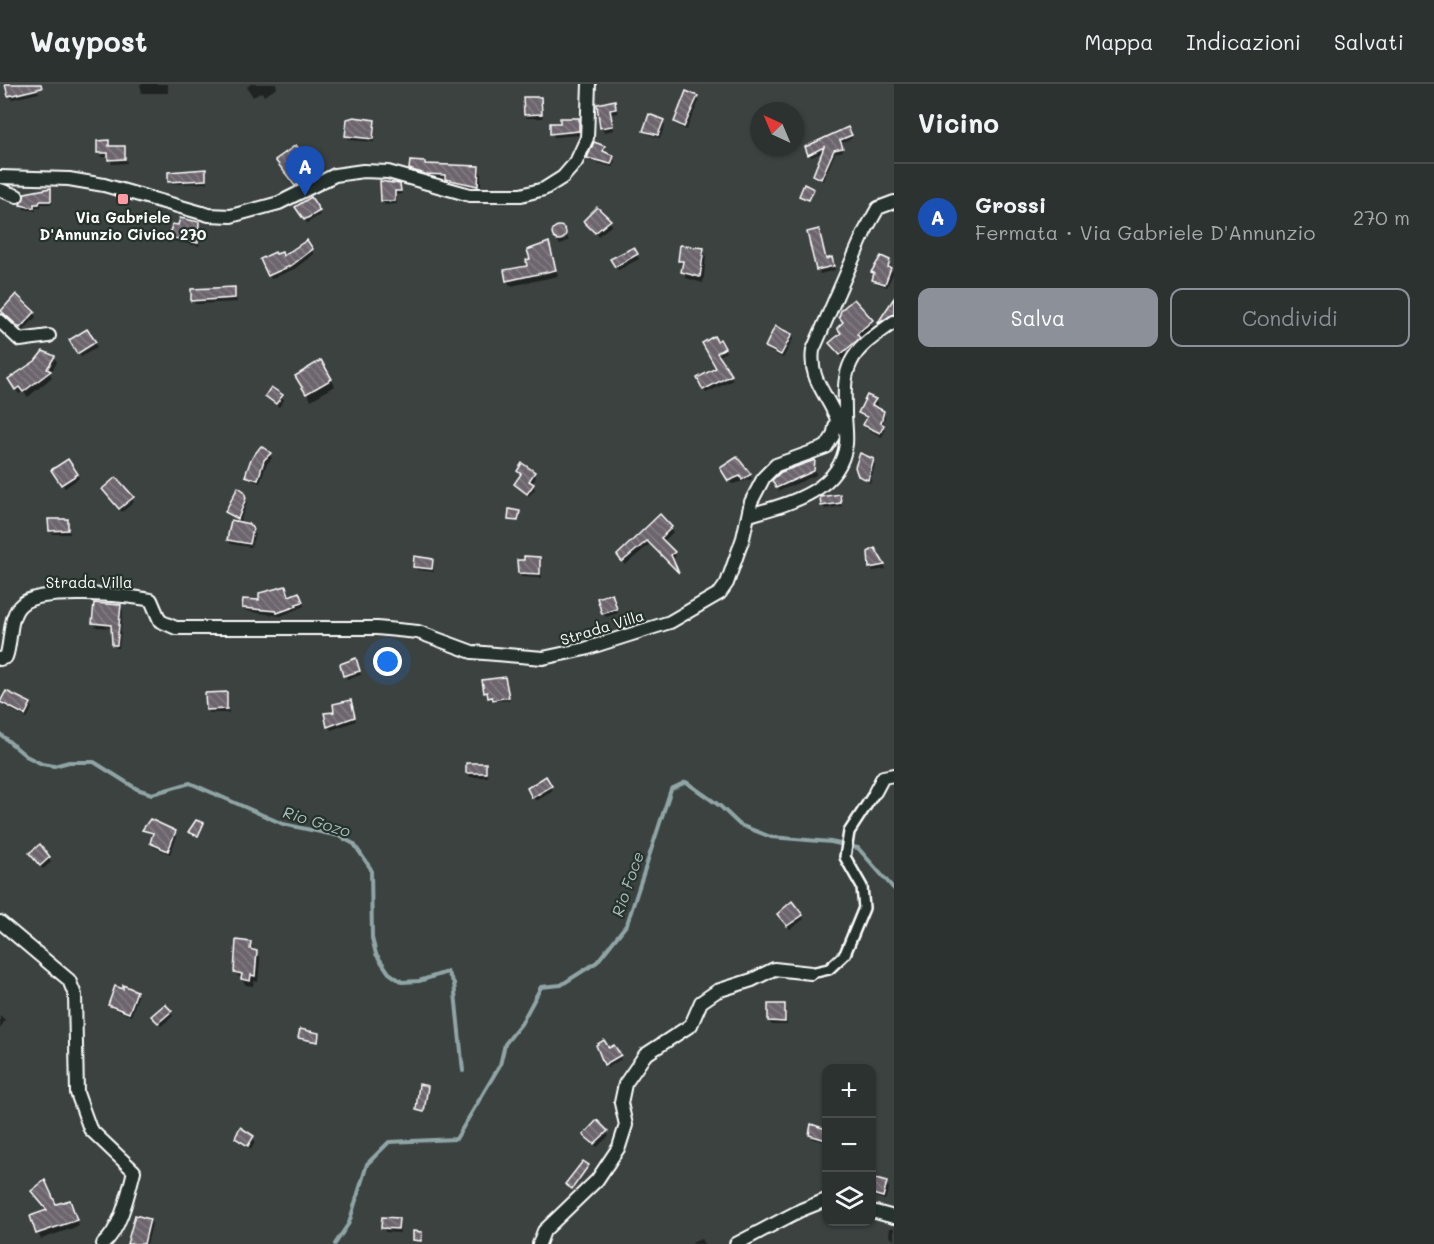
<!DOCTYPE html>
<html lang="it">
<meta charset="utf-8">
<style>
:root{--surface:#2c3230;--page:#343a38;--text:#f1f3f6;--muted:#a6aaab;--line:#484d4c;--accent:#8c9099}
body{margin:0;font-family:Mali,sans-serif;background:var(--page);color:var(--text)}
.controls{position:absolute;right:18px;bottom:18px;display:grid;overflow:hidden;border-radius:12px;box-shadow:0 2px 4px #0004}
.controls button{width:54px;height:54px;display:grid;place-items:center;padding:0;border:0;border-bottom:2px solid var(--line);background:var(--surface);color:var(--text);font:30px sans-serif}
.compass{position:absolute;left:750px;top:18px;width:54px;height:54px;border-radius:50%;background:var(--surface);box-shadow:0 2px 4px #0004;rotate:316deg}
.you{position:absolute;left:388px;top:578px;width:21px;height:21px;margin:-15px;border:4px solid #fff;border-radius:50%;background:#1a73e8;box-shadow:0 0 0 9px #1a73e833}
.badge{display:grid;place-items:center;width:39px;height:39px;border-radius:50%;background:var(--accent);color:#fff;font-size:20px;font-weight:700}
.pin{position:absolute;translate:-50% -50px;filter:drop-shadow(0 2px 3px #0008)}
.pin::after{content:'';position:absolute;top:32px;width:21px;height:18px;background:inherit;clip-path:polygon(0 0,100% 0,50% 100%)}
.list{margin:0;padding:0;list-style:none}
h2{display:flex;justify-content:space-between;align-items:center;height:78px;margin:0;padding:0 24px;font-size:26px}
h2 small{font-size:20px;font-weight:400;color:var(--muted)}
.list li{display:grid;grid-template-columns:39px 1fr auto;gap:18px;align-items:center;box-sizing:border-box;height:108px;padding:0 24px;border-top:2px solid var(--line)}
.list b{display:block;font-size:22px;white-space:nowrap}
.list p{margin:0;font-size:20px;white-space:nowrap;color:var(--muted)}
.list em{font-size:20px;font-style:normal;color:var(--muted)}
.actions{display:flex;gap:12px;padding:18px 24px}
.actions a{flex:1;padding:14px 0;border:2px solid var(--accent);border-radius:12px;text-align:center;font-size:21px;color:var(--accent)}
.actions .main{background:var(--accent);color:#fff}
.icon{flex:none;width:33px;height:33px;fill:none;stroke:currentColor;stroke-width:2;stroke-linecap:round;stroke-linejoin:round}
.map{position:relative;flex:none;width:894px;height:1160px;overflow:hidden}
header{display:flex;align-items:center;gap:36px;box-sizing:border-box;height:84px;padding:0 30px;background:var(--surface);border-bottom:2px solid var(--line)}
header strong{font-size:28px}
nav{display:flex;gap:33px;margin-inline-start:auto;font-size:21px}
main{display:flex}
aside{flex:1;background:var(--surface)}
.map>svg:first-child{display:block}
.shadow{fill:#0007}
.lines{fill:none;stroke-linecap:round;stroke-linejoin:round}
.stream{stroke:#90a5a6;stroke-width:4}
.building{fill:url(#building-back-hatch);stroke:#fff;stroke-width:1.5}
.pedestrian-casing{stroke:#fff;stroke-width:14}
.minor-casing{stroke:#fff;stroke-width:16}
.pedestrian{stroke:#26332d;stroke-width:9}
.minor{stroke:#26332d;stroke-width:12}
.poi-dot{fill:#ff9aa2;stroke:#26332d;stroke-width:2}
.labels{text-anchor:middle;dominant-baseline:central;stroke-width:4.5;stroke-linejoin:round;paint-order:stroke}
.poi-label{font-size:15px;font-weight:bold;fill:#fff;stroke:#26332d}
.street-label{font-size:15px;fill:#fff;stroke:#26332d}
.water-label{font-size:16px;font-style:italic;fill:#acbcbc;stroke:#26332d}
</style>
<header>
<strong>Waypost</strong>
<nav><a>Mappa</a><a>Indicazioni</a><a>Salvati</a></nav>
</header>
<main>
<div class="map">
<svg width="894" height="1160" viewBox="0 0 894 1160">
<defs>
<pattern id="building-back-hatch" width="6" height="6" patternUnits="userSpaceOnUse" patternTransform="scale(1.5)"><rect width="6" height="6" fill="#6d656d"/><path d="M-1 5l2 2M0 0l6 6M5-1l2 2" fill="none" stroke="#837c83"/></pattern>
</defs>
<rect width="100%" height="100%" fill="#3b4240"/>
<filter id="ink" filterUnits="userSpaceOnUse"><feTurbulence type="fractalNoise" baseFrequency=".0167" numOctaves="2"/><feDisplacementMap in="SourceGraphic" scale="12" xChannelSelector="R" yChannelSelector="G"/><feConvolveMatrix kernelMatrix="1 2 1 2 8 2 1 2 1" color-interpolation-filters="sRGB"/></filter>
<g filter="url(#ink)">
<g class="shadow">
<polygon points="140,0 168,0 168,9 142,9"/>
<polygon points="251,0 276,0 277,4 264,12 262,8 253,13 247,3"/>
<polygon points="38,6 39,9 12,15 10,13"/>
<polygon points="696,13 699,17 686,46 678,42 675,38"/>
<polygon points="540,14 543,34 527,34 525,30"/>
<polygon points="614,17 618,29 612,30 614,46 604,48 601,44"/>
<polygon points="579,35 580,51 554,53 552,49 561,41"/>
<polygon points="374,37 376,41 374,58 349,56 347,52"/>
<polygon points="662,37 665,41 660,54 647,50 645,46"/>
<polygon points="847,45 852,54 840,60 843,67 835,69 823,97 816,94 814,91 825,67 811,73 807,64"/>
<polygon points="98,58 108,58 110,64 124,63 127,79 112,80 110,73 101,73"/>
<polygon points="296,63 306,80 297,90 304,101 298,104 279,80"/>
<polygon points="604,63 605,69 615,77 612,83 591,77 589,74"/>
<polygon points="426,82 478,84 481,89 481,106 449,100 446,95 414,90 411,85"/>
<polygon points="205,86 207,99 172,100 170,97"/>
<polygon points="400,101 402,110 396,111 397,120 385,121 382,117"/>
<polygon points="50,106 52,120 41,120 41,123 36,123 36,127 24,125 22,121"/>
<polygon points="311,115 320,131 307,139 297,123"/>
<polygon points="597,125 612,141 598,152 587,141"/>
<polygon points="198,140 201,144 199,162 173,157 171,153 180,143"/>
<polygon points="561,144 569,156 560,161 553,149"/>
<polygon points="819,147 826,176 831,175 835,186 820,190 809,149"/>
<polygon points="307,158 314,170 294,185 271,195 262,175 283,174"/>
<polygon points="549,160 558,192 511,202 507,197 529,183"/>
<polygon points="634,165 639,175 618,186 612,176"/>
<polygon points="703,166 706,172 703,199 686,194 679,176"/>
<polygon points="889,177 893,189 887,203 876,199 873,188"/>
<polygon points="234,204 237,218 195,220 193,216"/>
<polygon points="854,217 879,251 864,264 866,268 848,283 831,259 842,250"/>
<polygon points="2,227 34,229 36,233 23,247"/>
<polygon points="86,247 97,263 81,273 71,257"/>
<polygon points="791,251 793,255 783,274 769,267 766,263"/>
<polygon points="719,257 726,268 718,273 733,296 706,309 699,294 719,285 704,260"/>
<polygon points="54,273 57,278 50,290 52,293 28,313 23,307 19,310 10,295 36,278"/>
<polygon points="321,278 335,302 311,316 297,292"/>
<polygon points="266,312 281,312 284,316 279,323"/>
<polygon points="875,316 877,320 875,324 885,332 883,342 885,346 882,353 867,345 864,341 867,335 860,329"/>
<polygon points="269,370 272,374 266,381 260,399 249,395 247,391"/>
<polygon points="737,375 752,395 732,400 722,385"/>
<polygon points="873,376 875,380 870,399 859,391"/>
<polygon points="68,377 79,394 65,404 53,387"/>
<polygon points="814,378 816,391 779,407 774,397"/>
<polygon points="519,387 534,389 536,393 532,400 535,405 529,412 516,400 521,391"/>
<polygon points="116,396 134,418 122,428 106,409"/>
<polygon points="839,411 842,422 825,425 823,421"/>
<polygon points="245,412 247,418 240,438 227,428"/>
<polygon points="660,433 673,448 663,458 676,472 672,475 650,460 625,481 621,475"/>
<polygon points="67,436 70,450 53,450 50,446"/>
<polygon points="252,445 255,450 251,463 231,460 228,456"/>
<polygon points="874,466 886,485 873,487 871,483"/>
<polygon points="539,474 542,494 521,493 519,489"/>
<polygon points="432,476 434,488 417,486 415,482"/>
<polygon points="289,514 301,514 304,522 281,532 246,527 244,523 260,518"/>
<polygon points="614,515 618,529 606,533 603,529"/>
<polygon points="120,522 123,526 119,564 116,564 113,544 96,543 94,539"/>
<polygon points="341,580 357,580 361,591 347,595"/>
<polygon points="505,595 510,616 492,617 485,608"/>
<polygon points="226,610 229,629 210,629 207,625"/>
<polygon points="2,618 30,620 32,624 27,634 4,622"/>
<polygon points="352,621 356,637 331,646 329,642 336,629"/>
<polygon points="486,681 488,693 470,693 468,689"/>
<polygon points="546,695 553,707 536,717 529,705"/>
<polygon points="144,746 175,748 177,752 170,770 154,763 152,759 154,752"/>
<polygon points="40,763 51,778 43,785 33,774"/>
<polygon points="802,831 804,835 790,845 781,834"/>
<polygon points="250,859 260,874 258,898 254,897 253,902 246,901 235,888"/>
<polygon points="124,907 136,908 138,912 131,932 112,924 109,921"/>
<polygon points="165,922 173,932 161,942 155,936"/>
<polygon points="785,922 787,941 772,941 769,937"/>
<polygon points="0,931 5,936 0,945"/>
<polygon points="598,962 609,966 614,963 621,975 607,984"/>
<polygon points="812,1042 826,1046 826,1058 813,1055 811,1051"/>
<polygon points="606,1048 609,1052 597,1063 585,1051"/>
<polygon points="237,1053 253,1053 255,1057 251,1065"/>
<polygon points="588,1082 573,1105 567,1101"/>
<polygon points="872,1095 886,1100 889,1104 885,1116 872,1112"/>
<polygon points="69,1117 79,1142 41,1155 38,1149 48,1128"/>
<polygon points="383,1135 398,1136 400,1149 385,1148"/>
<polygon points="149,1136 152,1140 147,1160 129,1160"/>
<polygon points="890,1144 894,1144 894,1156 889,1152"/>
<polygon points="701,1155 704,1160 693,1160 692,1159"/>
</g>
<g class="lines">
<g class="stream">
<polyline points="0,650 26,672 42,680 54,682 69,678 94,678 137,705 152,710 190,699 283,740 339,752 354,760 371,785 372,854 376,870 389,889 402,898 419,897 447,888 454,899 463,987"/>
<polyline points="335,1160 349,1139 367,1080 389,1058 456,1055 500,981 505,960 521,940 541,903 561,901 597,878 627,840 671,705 686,698 720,722 740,741 771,753 831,758 858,764 894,805"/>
</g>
</g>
<g class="building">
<polygon points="5,0 41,0 42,4 8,12"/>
<polygon points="686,7 698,12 684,43 674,38"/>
<polygon points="523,13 541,13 542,30 524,31"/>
<polygon points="615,16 616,25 610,26 613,42 600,44 597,20"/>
<polygon points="649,30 664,36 658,51 643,47"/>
<polygon points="354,33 375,36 373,55 345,52 347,35"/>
<polygon points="560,34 579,34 579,47 550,50 550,39 560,39"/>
<polygon points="848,43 852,51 840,56 843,64 834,66 821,95 813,91 824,63 808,71 805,63"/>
<polygon points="109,56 109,62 125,62 125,75 108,76 108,69 97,69 97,57"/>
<polygon points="594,58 605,62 603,67 614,72 611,80 587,74"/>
<polygon points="296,61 306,76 296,86 304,97 295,102 275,76"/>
<polygon points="410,77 425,78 425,80 479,82 478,102 445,95 445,91 425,90 409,85"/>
<polygon points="206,85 206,96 168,98 168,88"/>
<polygon points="380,97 400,100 401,107 395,107 395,117 381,117"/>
<polygon points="804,100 814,105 809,116 799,112"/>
<polygon points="51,104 51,117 40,117 39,120 34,120 34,124 20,121 25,109"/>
<polygon points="311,113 320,127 304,136 295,123"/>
<polygon points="597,123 611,136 595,149 583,137"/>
<polygon points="180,134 199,138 198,159 169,153 172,140 178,141"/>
<circle cx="559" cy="149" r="7"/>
<polygon points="819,145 826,175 832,173 834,182 816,186 807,148"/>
<polygon points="307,156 313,165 292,181 268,192 260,175 275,168 276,170 282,168 283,172"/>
<polygon points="549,158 556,186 506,197 504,186 527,182 526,176 530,175 527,166"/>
<polygon points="680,161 704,164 700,193 681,188 683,177 678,177"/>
<polygon points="634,163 638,170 615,183 610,175"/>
<polygon points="881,172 890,176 888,183 891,184 885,200 872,196 874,189 871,188"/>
<polygon points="235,203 235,214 191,217 191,205"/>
<polygon points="16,210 35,228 20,244 1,227"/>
<polygon points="894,214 894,230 877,240"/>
<polygon points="854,215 873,236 857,250 860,254 840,271 829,259 841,249 837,244 843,238 839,233 841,226"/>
<polygon points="775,242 792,250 781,271 765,263"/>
<polygon points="87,245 96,258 77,270 69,256"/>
<polygon points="714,252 717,257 720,255 725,264 717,269 732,291 703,306 697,294 716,284 702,259"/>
<polygon points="43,267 55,272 47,285 51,287 23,308 19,303 15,306 8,295 35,277"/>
<polygon points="321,276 332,295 306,310 295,292"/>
<polygon points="271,303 283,311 276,320 265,312"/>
<polygon points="867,311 876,315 872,321 884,327 881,339 884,341 880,349 863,341 867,333 858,329"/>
<polygon points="261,362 271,369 264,376 258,396 245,392 251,375"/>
<polygon points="860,369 874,375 868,396 858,392 855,383"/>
<polygon points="737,373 751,390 742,396 740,392 728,397 720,384"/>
<polygon points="68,375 78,390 61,401 51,386"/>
<polygon points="815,376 814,387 776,404 772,396 781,388"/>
<polygon points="522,379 535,388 529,397 534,400 527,410 514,400 521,390 517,387"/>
<polygon points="116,393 134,413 119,425 102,405"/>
<polygon points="238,403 244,407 246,414 238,435 225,428"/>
<polygon points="840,410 841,419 821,422 820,413"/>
<polygon points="509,425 520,427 518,437 508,436"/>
<polygon points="660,430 672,443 661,454 675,468 671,471 679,489 647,457 622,478 617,471"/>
<polygon points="48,435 68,435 68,446 49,447"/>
<polygon points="231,436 249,440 253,445 250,460 227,456"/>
<polygon points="875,464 885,481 869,484 868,468"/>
<polygon points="414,472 433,475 432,485 413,483"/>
<polygon points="524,472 540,473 540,490 518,489 517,476 524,476"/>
<polygon points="286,502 289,512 299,508 303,518 296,520 297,522 277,529 276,527 242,524 243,515 259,516 259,509"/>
<polygon points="612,509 617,525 602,530 597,514"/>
<polygon points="94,519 121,521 117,561 112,561 111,541 92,539"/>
<polygon points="356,574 360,587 343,592 340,580"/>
<polygon points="505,593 509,613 493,616 492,613 488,614 487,608 484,609 482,596"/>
<polygon points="6,607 31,619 25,631 0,618"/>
<polygon points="227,608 227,625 206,626 205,609"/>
<polygon points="351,616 355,633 327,643 324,629 334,628 333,620"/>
<rect x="466" y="679" width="20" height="10"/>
<polygon points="546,692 552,702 532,714 527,704"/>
<polygon points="150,735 176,747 168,767 150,759 153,749 142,746"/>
<polygon points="196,736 204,739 198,752 188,748"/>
<polygon points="40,760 50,773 40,782 29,769"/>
<polygon points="792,817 803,831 787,842 777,830"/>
<polygon points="236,856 251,858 250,865 257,867 255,892 251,891 250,897 241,895 242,890 234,888"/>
<polygon points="123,901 137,907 129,929 108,921 115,902 123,905"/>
<polygon points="165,920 172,927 158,939 151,932"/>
<polygon points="768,920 785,920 785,938 768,937"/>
<polygon points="300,945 319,949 318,958 298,954"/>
<polygon points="604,956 609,964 614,961 621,971 604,981 596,961"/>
<polygon points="419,1000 428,1002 424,1028 416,1026"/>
<polygon points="597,1036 608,1047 594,1060 583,1051"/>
<polygon points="811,1040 826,1045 826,1056 809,1051"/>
<polygon points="240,1043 254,1052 248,1062 235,1054"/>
<polygon points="583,1077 589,1081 572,1105 565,1100"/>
<polygon points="872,1094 887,1098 883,1113 872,1110"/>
<polygon points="45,1096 56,1120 70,1116 77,1136 36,1150 30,1132 47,1126 31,1107"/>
<polygon points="135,1131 150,1135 144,1160 127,1160"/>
<polygon points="382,1133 399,1134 398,1145 381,1144"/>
<polygon points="413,1147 422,1148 421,1157 413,1156"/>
</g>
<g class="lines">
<g class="pedestrian-casing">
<polyline id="pedestrian" points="811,889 829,885 845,870 864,824 862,803 845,773 849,748 875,708"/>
</g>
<g class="minor-casing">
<g id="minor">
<polyline points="0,93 69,95 104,101 209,131 231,132 279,119 335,91 363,87 388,88 470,111 521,111 544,105 563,93 576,78 587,54 589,0"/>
<polyline points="0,106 17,112"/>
<polyline points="0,237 20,256 49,252"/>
<path d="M749,431c38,-11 91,-23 97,-71 1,-10 -1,-22 -1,-32 0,-17 -2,-34 6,-50 8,-17 28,-29 43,-40"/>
<path d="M0,575l6,-2c6,-16 2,-42 16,-53 18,-16 104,-9 129,-4l9,21 16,7h201l41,4 54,20 71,6 42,-9 85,-27 50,-29 7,-10 16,-45 8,-36 13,-25 12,-12 50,-18 7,-11 4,-17c-11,-27 -28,-39 -24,-69l52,-119 13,-23 16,-6"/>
<polyline points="875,708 883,693 894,691"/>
<path d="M0,838l69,58 6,15 2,98 13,36 44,42c-6,23 -13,58 -31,73"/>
<polyline points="872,1127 894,1133"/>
<polyline points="539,1160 544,1147 597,1096 619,1063 626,1041 621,1019 625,1000 645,971 691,941 701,918 717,907 752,896 774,885 811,889"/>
<polyline points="736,1160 801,1126 826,1116"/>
</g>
</g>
<use href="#pedestrian" class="pedestrian"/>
<use href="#minor" class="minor"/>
</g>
</g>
<rect class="poi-dot" x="117" y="109" width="12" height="12" rx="3"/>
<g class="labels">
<g class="poi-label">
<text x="123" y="133">Via Gabriele<tspan x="123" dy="17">D'Annunzio Civico 270</tspan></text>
</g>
<g class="street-label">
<text x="89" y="498">Strada Villa</text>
<text transform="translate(602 543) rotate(-17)">Strada Villa</text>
</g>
<g class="water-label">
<text transform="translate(317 737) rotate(17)">Rio Gozo</text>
<text transform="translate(627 800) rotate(-71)">Rio Foce</text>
</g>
</g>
</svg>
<div class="controls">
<button>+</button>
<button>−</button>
<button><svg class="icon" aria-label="layers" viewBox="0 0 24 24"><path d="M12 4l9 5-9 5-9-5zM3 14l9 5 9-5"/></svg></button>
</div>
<svg class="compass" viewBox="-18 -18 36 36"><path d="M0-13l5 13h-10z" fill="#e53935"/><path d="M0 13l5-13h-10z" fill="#a6aaab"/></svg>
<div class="you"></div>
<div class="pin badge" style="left:305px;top:112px;background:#1a4fb4">A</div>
</div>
<aside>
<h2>Vicino<small></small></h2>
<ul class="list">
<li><span class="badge" style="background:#1a4fb4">A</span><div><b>Grossi</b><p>Fermata · Via Gabriele D'Annunzio</p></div><em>270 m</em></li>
</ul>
<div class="actions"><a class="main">Salva</a><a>Condividi</a></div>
</aside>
</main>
